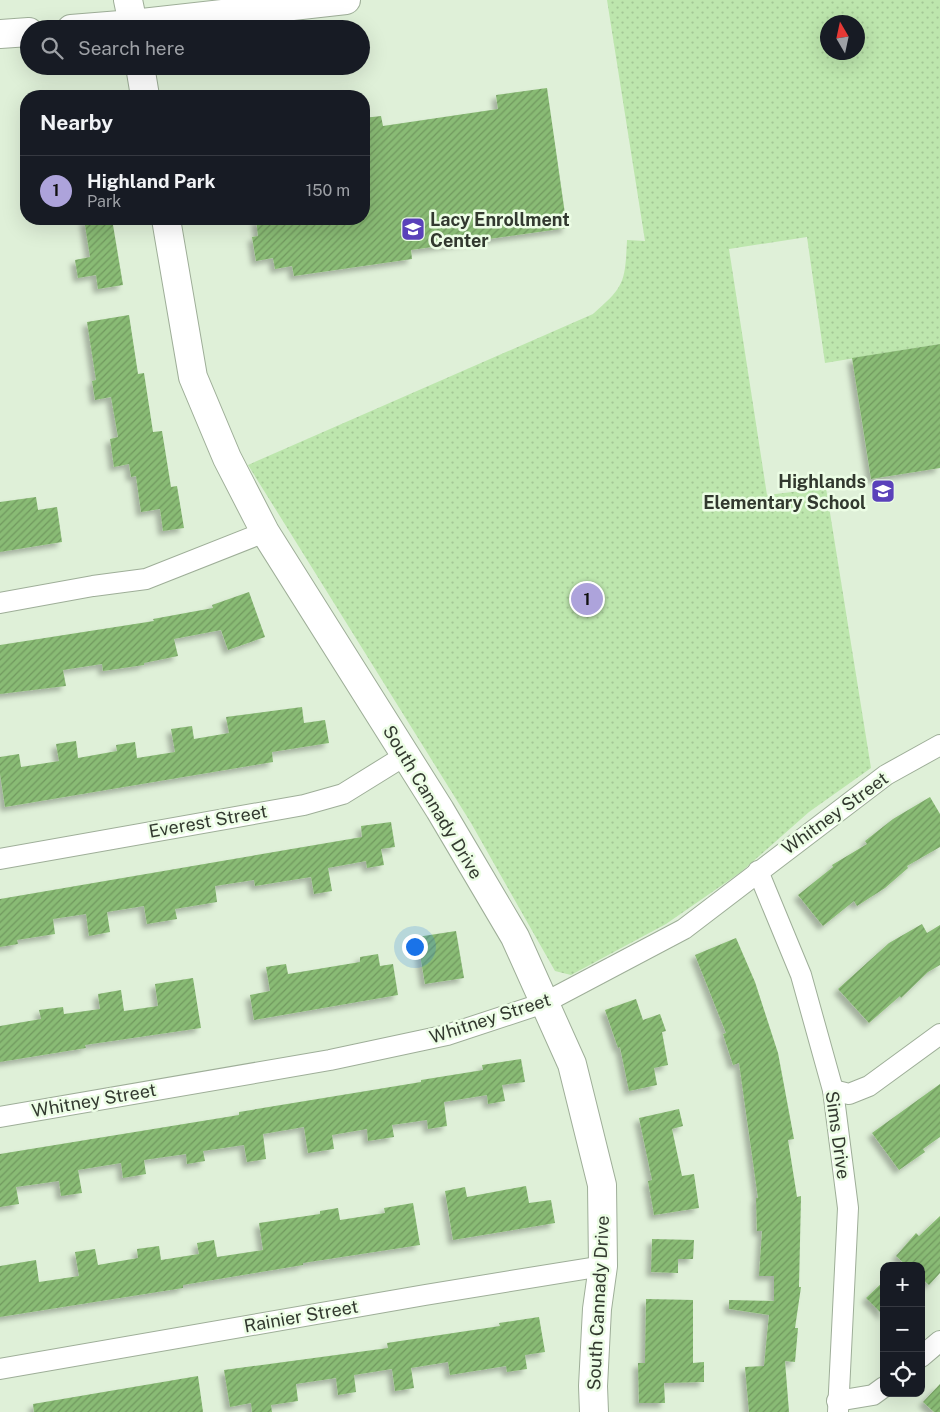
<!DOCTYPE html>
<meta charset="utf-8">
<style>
:root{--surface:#171b24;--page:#242831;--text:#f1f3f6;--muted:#9ea1a6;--line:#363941;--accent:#ada3db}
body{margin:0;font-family:"Public Sans",sans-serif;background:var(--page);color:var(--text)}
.controls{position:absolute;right:15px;bottom:15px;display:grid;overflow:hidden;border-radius:10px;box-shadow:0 5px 20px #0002}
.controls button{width:45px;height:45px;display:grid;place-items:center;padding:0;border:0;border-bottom:1px solid var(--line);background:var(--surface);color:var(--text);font:25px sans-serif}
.compass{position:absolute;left:820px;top:15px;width:45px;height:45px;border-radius:50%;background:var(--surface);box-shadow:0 5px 20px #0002;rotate:351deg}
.you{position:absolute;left:414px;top:946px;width:18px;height:18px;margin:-12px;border:4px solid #fff;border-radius:50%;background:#1a73e8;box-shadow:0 0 0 8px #1a73e833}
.badge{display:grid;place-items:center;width:32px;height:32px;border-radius:50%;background:var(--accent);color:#111;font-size:16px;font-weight:700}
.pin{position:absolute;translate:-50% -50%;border:2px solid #fff;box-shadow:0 1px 5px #0006}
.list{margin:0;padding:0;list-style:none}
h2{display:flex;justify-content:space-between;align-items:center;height:65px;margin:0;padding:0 20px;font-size:21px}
h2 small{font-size:16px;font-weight:400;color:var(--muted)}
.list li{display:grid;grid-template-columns:32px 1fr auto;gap:15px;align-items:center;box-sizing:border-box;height:70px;padding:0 20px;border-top:1px solid var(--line)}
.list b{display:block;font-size:19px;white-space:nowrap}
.list p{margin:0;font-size:16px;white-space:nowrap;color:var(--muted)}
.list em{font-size:16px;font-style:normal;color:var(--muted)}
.icon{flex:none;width:28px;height:28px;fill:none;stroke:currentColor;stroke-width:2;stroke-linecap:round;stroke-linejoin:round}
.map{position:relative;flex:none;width:940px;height:1412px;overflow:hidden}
.search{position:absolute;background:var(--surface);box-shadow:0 5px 20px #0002;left:20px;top:20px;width:350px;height:55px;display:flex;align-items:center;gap:12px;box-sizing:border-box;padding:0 18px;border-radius:28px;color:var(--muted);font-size:19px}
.panel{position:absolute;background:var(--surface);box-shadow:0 5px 20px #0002;left:20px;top:90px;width:350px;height:135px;border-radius:20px}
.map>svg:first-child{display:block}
.grass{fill:url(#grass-dots);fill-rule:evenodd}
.building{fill:url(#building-hatch);filter:url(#shadow)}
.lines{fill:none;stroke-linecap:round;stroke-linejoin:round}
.street-casing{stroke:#9eae98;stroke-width:22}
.secondary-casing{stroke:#9eae98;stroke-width:30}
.primary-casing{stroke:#9eae98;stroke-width:30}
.street{stroke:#fff;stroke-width:20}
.secondary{stroke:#fff;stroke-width:28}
.primary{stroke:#fff;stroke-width:28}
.labels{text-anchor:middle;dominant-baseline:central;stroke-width:5;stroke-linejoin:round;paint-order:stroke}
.poi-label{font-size:18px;font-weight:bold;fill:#32392f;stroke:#ecfde5;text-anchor:start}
.street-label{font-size:18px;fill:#32392f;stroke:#ecfde5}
</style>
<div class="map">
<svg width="940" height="1412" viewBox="0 0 940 1412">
<defs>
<pattern id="grass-dots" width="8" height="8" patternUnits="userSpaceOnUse" patternTransform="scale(1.25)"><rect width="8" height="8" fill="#bde6ad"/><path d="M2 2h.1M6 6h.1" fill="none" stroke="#a3c695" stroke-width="1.8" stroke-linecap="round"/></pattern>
<pattern id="building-hatch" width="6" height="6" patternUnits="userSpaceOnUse" patternTransform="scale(1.25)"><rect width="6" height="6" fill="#89bb74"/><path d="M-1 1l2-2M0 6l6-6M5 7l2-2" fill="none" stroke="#719960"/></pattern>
<filter id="shadow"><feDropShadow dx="-4.5" dy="4.5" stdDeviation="2.5" flood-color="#0004"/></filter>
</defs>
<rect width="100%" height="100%" fill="#dff0d8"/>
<path class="grass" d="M607,0h333v344l-115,19 -18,-126 -78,12 38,246 59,-7 45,280 -62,44 -68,60 -75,52 -95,51 -16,-4 -84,-148 -223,-358 345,-151c32,-28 32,-32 34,-74l18,1zM828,22h30v30h-30z"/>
<g class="building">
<polygon points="547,88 567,228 411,250 412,259 294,276 292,266 275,269 273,258 256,261 252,237 258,236 256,219 364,219 364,118 381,116 383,126 498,109 496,95"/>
<polygon points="84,219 112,219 123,285 98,289 96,275 78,278 75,260 90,257"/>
<polygon points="129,315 138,374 144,373 153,432 162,431 171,487 177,486 184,528 163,531 160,509 141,512 136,476 131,477 129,464 114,467 110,439 118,437 111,397 95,400 92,381 96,380 87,322"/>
<polygon points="940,344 940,468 871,479 852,358"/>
<polygon points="36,497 38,510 57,507 62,542 0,552 0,502"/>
<polygon points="249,592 265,637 228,650 221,630 174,639 178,656 144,663 144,665 103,671 102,664 63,670 66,686 0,694 0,645 154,621 153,619 213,608 212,605"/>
<polygon points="302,707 304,723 325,720 329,743 272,752 273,762 5,807 0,774 0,757 19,754 21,767 59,761 56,744 76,741 78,758 117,751 116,745 135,742 137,758 175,752 171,729 192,726 194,739 229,733 226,717"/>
<polygon points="930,797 940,814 940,847 907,866 908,868 885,888 857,906 854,901 823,926 798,895 833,867 832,865 867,844 865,841 893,819"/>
<polygon points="391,822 395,847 381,849 384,865 367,868 366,861 328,868 332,891 314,894 311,877 255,886 254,880 215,886 217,902 175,909 177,919 147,924 144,906 107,912 110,932 89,936 86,914 53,919 55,934 17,940 18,944 0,947 0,899 362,837 361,826"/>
<polygon points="922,924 927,933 940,925 940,965 928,972 901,998 900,996 869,1023 838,989 889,943"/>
<polygon points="456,931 464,978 425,984 417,937"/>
<polygon points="736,938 755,982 778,1053 794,1139 788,1140 797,1197 801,1196 799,1287 801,1287 795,1328 798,1328 795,1362 785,1361 789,1412 749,1412 745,1367 764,1366 769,1315 729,1309 729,1300 774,1301 774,1276 759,1276 762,1231 757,1231 756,1198 758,1198 739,1063 733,1065 723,1034 726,1033 695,955"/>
<polygon points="378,954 380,966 393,964 398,995 254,1020 250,995 270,991 266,967 286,964 288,974 360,962 360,957"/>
<polygon points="193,978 201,1028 85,1045 86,1048 0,1062 0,1026 41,1019 39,1010 63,1007 64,1014 100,1009 98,994 121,990 124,1011 158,1006 155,984"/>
<polygon points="636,999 643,1020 660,1014 666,1031 662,1032 668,1065 654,1068 657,1085 629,1091 620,1047 618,1048 605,1010"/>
<polygon points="521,1059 525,1082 502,1085 505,1101 488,1104 487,1095 444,1102 447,1126 428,1129 427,1120 392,1125 394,1137 368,1141 367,1129 332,1135 334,1149 308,1153 304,1127 263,1134 266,1159 247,1162 244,1145 203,1151 205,1161 187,1164 186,1154 144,1160 146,1174 123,1178 121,1163 78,1170 82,1193 61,1196 59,1181 16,1187 19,1204 0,1207 0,1154 239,1115 239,1112 421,1082 421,1080 483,1070 482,1065"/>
<polygon points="940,1084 940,1137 923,1149 925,1152 899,1170 872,1133"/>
<polygon points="679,1109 683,1126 672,1129 682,1176 694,1174 699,1208 654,1215 648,1181 652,1180 639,1118"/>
<polygon points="526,1186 529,1203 551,1200 555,1223 453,1240 445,1191 465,1187 467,1197"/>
<polygon points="413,1203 420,1245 303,1263 303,1265 183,1285 183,1288 0,1317 0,1266 36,1260 39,1282 79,1276 75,1252 95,1249 98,1265 138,1258 137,1249 159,1246 161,1260 199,1254 197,1243 214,1240 217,1257 263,1250 259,1223 320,1214 320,1211 338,1208 340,1220 385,1213 384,1208"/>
<polygon points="940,1216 940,1273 929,1285 921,1278 921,1266 907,1266 896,1256 916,1233 919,1236"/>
<polygon points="652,1239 694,1240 693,1259 678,1259 678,1273 651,1272"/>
<polygon points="884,1281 884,1316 866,1298"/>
<polygon points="646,1299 693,1300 693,1363 704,1362 704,1382 664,1383 665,1403 639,1403 638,1363 645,1363"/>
<polygon points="539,1317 545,1352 525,1355 527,1369 507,1372 506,1366 450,1375 448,1362 411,1368 414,1388 395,1391 392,1369 354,1375 356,1392 338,1395 336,1378 296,1384 298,1401 271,1405 272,1412 252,1412 251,1403 230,1407 224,1370 388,1348 387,1343 500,1326 499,1323"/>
<polygon points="198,1376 203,1412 34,1412 33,1404"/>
<polygon points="940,1384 940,1412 934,1412 923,1402"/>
</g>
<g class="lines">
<g class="street-casing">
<g id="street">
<polyline points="0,603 93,586 146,579 265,532"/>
<polyline points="0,859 304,805 343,794 406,755"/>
<polyline points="758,871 801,975 833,1090 848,1208 838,1412"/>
<polyline points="833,1090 849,1094 869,1086 940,1034"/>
<polyline points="0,1117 330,1060 447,1035 544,1003 684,929 886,775 940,745"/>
<polyline points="921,1357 940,1341"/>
<polyline points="0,1369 425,1295 603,1266"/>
<polyline points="837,1401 873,1395 884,1387"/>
</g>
</g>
<g class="secondary-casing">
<g id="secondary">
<polyline points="128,0 134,29"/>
<polyline points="140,66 145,96"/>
<polyline points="166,219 193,377 227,458 265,532 440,810 515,937 572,1064 602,1185 603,1266 597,1309 593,1386 594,1412"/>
</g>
</g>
<g class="primary-casing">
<g id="primary">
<polyline points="71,29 133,24 346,0"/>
<polyline points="0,34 29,32"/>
</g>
</g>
<use href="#street" class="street"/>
<use href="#secondary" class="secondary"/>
<use href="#primary" class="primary"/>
</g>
<defs>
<g id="school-square" transform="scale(1.25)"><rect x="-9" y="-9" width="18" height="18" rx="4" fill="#5a41ba" stroke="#ecfde5"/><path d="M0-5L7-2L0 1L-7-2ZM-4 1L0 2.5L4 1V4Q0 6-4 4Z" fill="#fff"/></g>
</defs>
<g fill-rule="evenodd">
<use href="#school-square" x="413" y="229"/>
<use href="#school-square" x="883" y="491"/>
</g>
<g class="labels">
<g class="poi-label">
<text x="430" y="219">Lacy Enrollment<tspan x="430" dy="21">Center</tspan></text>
<text x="866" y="481" text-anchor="end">Highlands<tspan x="866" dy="21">Elementary School</tspan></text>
</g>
<g class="street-label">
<text transform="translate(433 802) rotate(59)">South Cannady Drive</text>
<text transform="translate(835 813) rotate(-36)">Whitney Street</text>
<text transform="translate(208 821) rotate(-10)">Everest Street</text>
<text transform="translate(490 1018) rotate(-18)">Whitney Street</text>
<text transform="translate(94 1100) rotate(-10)">Whitney Street</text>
<text transform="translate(838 1135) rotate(82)">Sims Drive</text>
<text transform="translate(598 1303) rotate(-87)">South Cannady Drive</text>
<text transform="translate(301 1316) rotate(-10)">Rainier Street</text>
</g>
</g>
</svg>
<div class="controls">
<button>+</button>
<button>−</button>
<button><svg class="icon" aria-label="locate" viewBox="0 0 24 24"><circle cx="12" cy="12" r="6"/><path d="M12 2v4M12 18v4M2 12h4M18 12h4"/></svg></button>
</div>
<svg class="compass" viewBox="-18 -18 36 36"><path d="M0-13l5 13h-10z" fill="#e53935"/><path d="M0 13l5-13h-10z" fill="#9ea1a6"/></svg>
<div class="you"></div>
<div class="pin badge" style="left:587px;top:599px">1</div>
<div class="search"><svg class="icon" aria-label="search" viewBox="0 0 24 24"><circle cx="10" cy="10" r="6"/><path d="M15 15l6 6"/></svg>Search here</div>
<section class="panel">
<h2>Nearby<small></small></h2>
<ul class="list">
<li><span class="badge">1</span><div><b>Highland Park</b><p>Park</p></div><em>150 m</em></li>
</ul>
</section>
</div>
